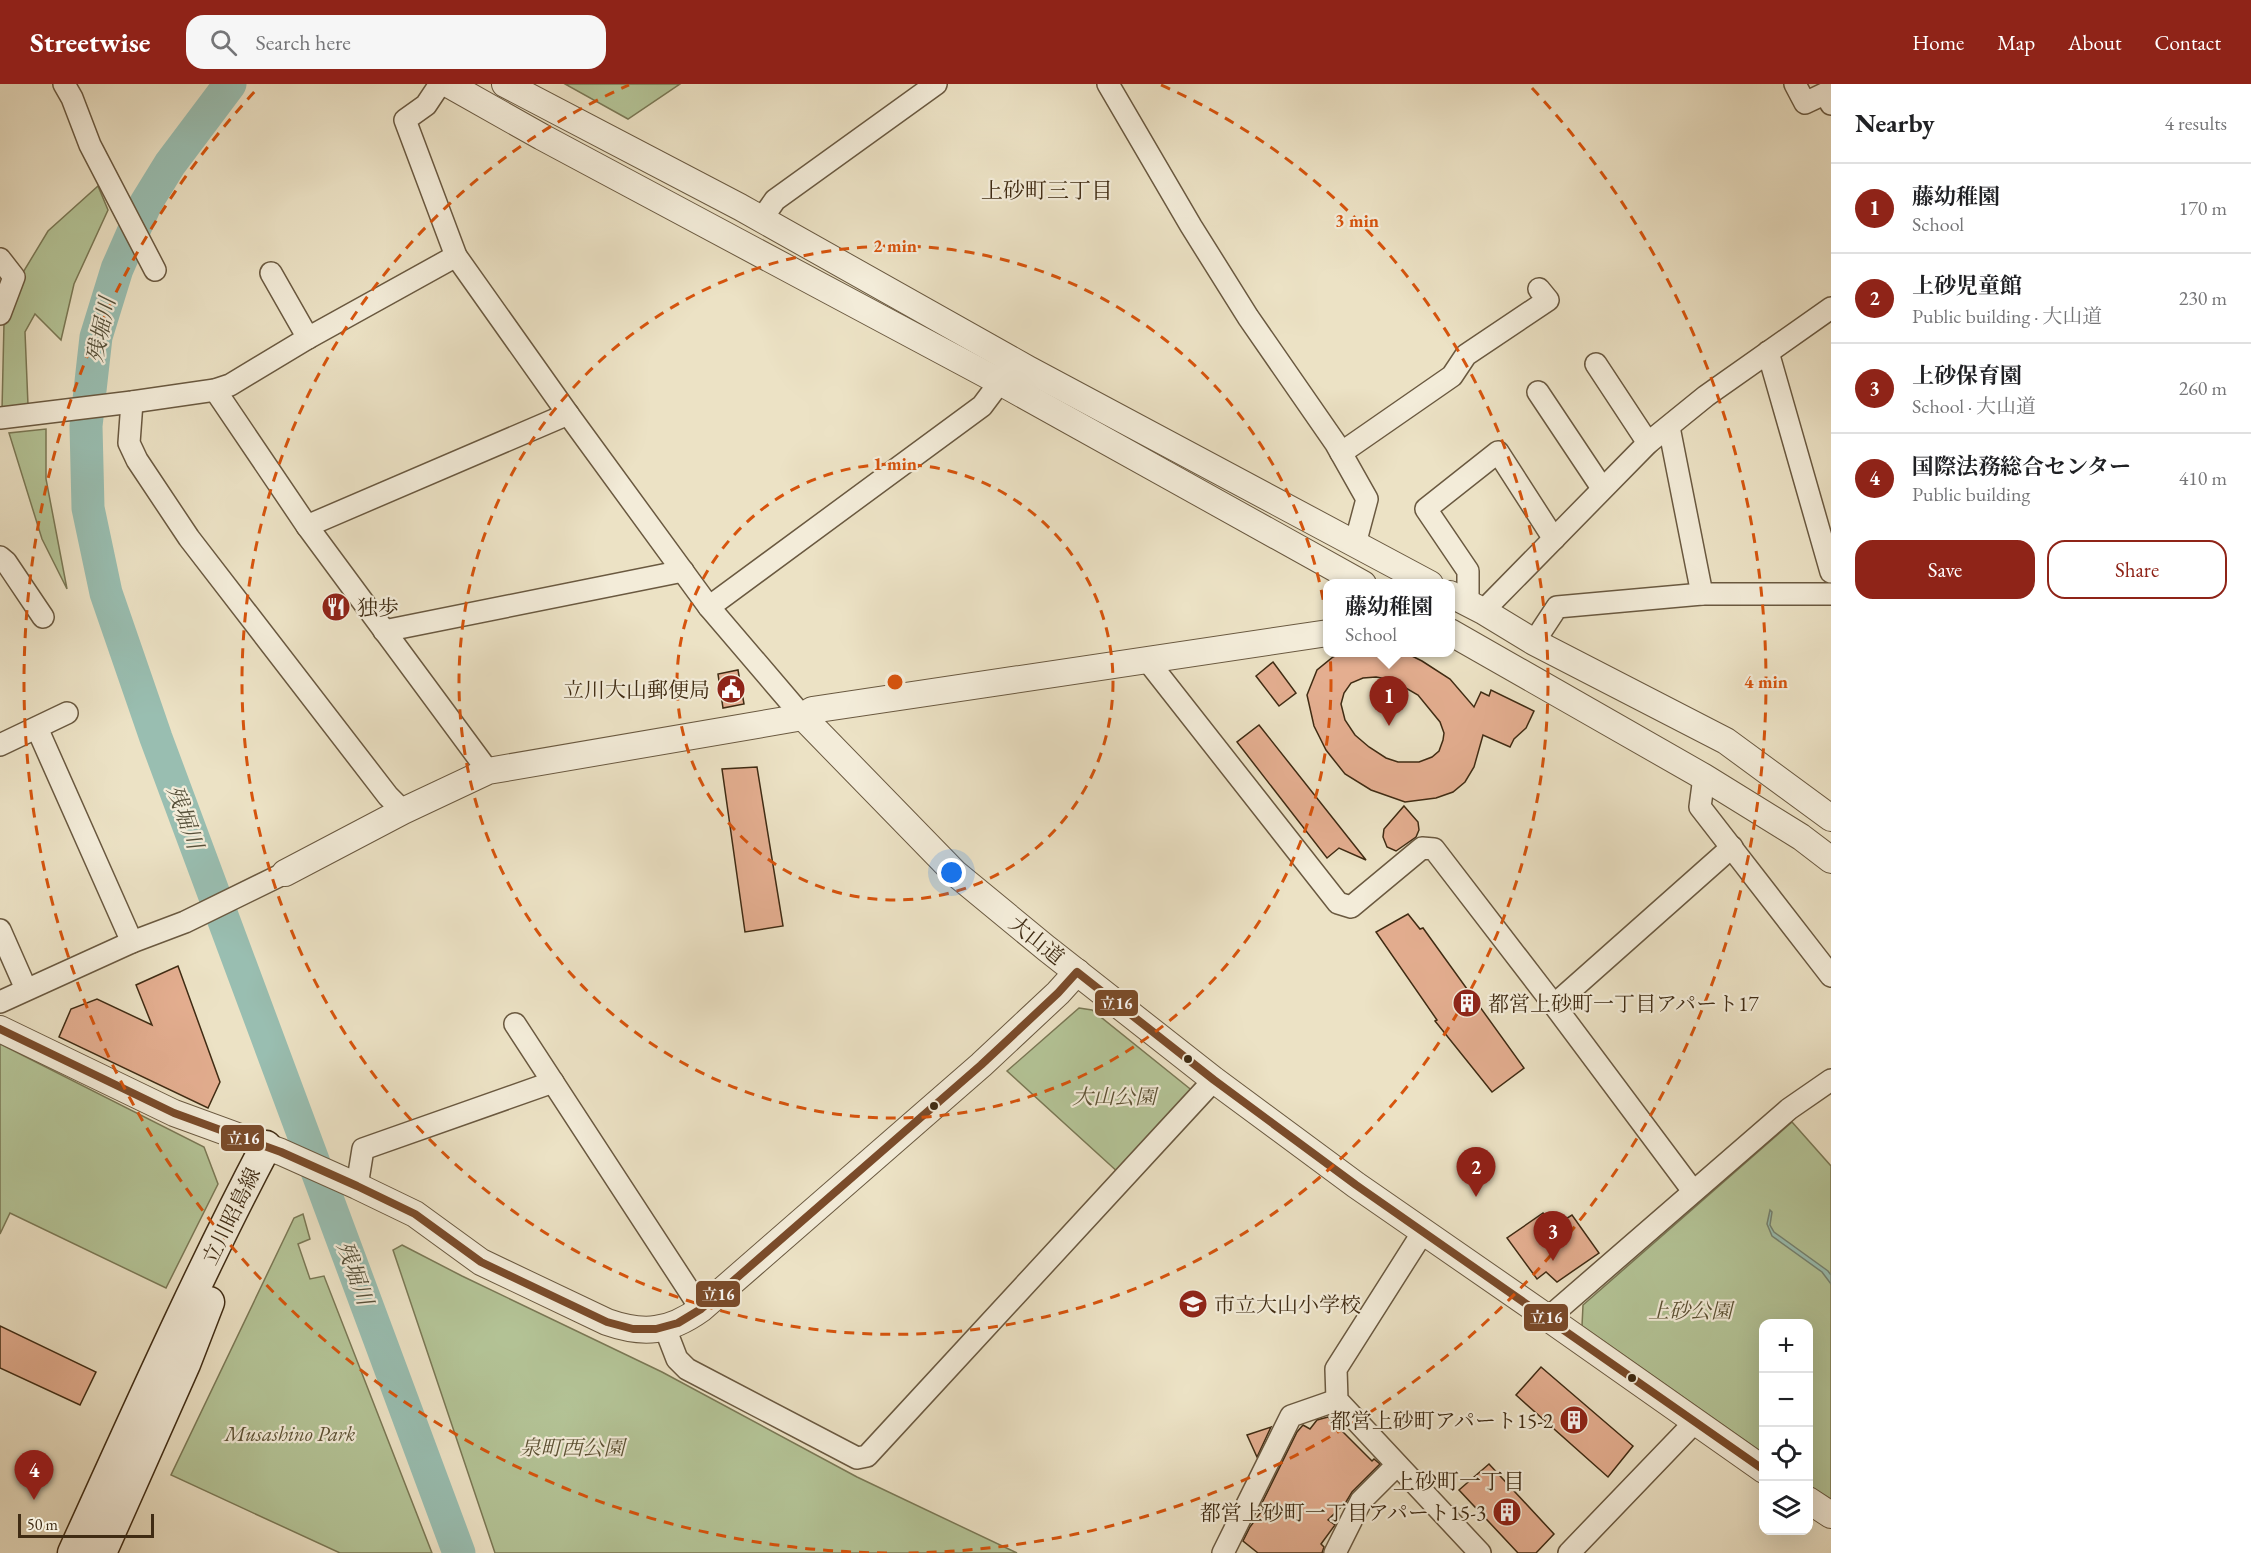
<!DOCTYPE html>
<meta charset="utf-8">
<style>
:root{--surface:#fff;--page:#f6f6f6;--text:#202124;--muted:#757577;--line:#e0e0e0;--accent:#8f2418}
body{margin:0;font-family:"EB Garamond","Noto Serif JP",serif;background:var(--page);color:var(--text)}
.controls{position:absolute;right:18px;bottom:18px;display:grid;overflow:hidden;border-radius:12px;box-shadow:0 6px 24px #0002}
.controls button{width:54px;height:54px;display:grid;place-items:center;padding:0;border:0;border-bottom:2px solid var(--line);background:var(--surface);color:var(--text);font:30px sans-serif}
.scale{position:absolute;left:18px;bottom:15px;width:136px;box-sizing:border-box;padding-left:6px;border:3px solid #3f2b13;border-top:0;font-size:16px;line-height:21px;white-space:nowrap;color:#3f2b13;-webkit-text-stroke:4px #f3ecd9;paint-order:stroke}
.you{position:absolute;left:952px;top:789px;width:21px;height:21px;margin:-15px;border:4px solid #fff;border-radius:50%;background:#1a73e8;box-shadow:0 0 0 9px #1a73e833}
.badge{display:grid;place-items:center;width:39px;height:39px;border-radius:50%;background:var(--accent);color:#fff;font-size:20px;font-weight:700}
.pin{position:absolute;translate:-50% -50px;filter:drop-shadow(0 2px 3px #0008)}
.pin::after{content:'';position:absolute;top:32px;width:21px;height:18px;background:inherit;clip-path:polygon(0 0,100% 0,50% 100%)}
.popup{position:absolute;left:1323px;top:495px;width:132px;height:78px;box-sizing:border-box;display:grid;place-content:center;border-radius:12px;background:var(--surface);filter:drop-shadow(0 2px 4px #0005);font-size:20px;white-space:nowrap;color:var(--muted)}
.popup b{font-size:22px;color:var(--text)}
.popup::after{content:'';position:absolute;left:50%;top:100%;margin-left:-12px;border:12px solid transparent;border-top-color:var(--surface)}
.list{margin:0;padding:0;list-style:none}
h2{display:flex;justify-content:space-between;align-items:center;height:78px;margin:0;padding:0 24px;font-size:26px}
h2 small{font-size:20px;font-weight:400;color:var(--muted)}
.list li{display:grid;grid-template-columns:39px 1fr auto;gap:18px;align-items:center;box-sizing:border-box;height:90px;padding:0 24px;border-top:2px solid var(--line)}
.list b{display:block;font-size:22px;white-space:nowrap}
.list p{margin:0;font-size:20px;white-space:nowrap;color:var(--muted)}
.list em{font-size:20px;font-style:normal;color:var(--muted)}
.actions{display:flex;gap:12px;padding:18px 24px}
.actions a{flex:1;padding:14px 0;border:2px solid var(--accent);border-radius:18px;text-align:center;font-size:21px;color:var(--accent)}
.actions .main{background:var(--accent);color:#fff}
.icon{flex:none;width:33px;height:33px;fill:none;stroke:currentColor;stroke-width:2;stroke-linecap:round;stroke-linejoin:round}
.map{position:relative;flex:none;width:1831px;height:1469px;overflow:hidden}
header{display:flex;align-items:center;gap:36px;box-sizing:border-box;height:84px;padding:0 30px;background:var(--accent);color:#fff}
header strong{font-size:28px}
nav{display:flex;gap:33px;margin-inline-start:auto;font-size:21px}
.search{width:420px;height:54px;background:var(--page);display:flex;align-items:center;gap:15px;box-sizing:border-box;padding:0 21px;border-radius:18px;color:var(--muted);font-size:22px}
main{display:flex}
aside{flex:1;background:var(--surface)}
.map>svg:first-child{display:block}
.green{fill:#b4c497;stroke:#7a7855;stroke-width:1.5}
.water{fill:#99beb1;stroke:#758372;stroke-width:1.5}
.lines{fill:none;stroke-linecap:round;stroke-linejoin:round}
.river{stroke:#99beb1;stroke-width:33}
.building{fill:#e4ae90;stroke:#3f2b13;stroke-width:1.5;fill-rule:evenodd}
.minor-casing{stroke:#6a5940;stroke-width:24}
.tertiary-casing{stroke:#6a5940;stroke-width:28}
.secondary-casing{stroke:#3f2b13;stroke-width:33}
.minor{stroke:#f3ecd9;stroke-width:21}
.tertiary{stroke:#f3ecd9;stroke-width:26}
.secondary{stroke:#f3ecd9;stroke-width:30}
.bus-1-casing{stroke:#f3ecd9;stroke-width:12}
.bus-1{stroke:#7a4b2a;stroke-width:8}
.ring{fill:none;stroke:#d7540d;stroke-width:3;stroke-dasharray:10 8}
.bus-dot{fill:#3f2b13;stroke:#f3ecd9;stroke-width:2}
.labels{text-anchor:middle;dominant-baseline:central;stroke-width:4.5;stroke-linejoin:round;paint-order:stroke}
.poi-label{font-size:21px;fill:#3f2b13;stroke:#f3ecd9;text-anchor:start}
.street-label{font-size:21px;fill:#3f2b13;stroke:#f3ecd9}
.park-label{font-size:21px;font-style:italic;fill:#5c5134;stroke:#f3ecd9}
.neighbourhood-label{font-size:22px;fill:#3f2b13;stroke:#f3ecd9}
.water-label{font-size:22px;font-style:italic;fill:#56503a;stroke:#f3ecd9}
.centre{fill:#d7540d;stroke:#f3ecd9;stroke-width:3}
.ring-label{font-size:18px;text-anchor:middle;font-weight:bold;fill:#d7540d;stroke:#f3ecd9;stroke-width:4.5;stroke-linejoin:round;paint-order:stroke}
.line-badge{stroke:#f3ecd9;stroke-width:2}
.badge-label{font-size:16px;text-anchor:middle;font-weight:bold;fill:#fff}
</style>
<header>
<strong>Streetwise</strong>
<div class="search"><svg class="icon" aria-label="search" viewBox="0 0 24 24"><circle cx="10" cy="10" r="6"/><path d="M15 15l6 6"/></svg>Search here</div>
<nav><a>Home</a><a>Map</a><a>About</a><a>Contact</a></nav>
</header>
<main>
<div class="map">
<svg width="1831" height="1469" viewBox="0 0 1831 1469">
<rect width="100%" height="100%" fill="#ece2c5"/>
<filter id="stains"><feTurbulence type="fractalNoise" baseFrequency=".00333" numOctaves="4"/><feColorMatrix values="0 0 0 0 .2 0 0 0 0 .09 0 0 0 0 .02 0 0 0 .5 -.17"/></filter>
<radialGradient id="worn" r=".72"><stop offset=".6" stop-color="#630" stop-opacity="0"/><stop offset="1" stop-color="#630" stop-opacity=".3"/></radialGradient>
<g class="green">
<polygon points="565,0 680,0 628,35"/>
<polygon points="98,102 108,126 74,200 61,256 35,230 25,248 28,321 2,326 4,239 16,200 48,147"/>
<polygon points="46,345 46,395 67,505 42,455 9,349"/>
<polygon points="1079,924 1092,926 1194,1008 1120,1090 1007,987"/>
<polygon points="0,960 204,1063 218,1100 166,1204 10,1129 0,1150"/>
<polygon points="1792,1038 1831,1082 1831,1417 1809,1401 1808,1240 1764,1240 1763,1369 1582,1242 1583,1221"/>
<polygon points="303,1130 310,1155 298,1160 310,1195 324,1192 432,1469 340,1469 171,1391 294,1134"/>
<polygon points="402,1161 462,1192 662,1288 857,1393 1017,1469 495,1469 393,1166"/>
</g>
<polygon class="water" points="1770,1126 1772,1128 1770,1141 1774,1148 1828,1187 1831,1191 1831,1200 1822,1188 1772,1152 1767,1140"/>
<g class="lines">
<polyline class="river" points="230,0 170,80 146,119 117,185 96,253 86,342 88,424 106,509 156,654 459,1469"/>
</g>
<g class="building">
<path d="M1344,568h60l18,9 28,18 24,28 7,-15 8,4 2,-6 43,21 -8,17 -12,11 -4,8 -27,-12 -9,32 -9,15 -12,10 -17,6 -31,4 -34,-12 -26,-16 -19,-24 -12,-24 -7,-31 10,-25 16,-13zM1376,593l16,3 26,15 22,27 4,11 -1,7 -4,11 -7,6 -13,5h-21l-12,-4 -17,-11 -14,-12 -10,-15 -4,-16 3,-11 7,-10 12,-5z"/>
<polygon points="1273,578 1296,609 1279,622 1256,592"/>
<polygon points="738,586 744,620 723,624 718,590"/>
<polygon points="1259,641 1366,776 1339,764 1327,774 1237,658"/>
<polygon points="757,683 783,842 745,848 722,685"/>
<polygon points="1404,722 1418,738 1419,746 1416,753 1396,767 1387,763 1383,753 1384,745"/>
<polygon points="1408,830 1420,845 1423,844 1524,984 1492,1008 1435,937 1437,936 1376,848"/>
<polygon points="178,882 220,998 208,1024 59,953 71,925 97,915 152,941 136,901"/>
<polygon points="1543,1129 1553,1143 1572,1131 1599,1169 1557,1198 1546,1188 1537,1195 1507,1154"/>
<polygon points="0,1242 96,1288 80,1321 0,1284"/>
<polygon points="1541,1283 1633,1362 1608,1393 1516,1311"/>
<polygon points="1328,1333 1372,1377 1374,1375 1380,1380 1352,1408 1346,1418 1328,1436 1335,1441 1321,1460 1324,1463 1322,1469 1258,1469 1243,1457 1250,1443 1264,1424 1261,1421 1297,1348 1303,1341 1310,1345 1317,1336"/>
<polygon points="1271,1343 1257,1373 1247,1351"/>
<polygon points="1489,1380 1554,1450 1536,1469 1518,1469 1459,1406"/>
</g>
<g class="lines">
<g class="minor-casing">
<g id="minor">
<polyline points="64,0 72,14 90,61 155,186"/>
<polyline points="440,0 426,21 405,36 456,172 568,330 709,523 803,633"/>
<polyline points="1108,0 1191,142 1248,233 1336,360 1367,415 1355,460"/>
<polyline points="1795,0 1805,19 1826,9 1831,20"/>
<polyline points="761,136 775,116 936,0"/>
<polyline points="0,175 14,193 0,230"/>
<polyline points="271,189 308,254"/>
<polyline points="1768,268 1831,488"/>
<polyline points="1596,280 1648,359"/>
<polyline points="215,306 307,442 488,687"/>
<polyline points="1538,308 1602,404"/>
<polyline points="132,318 129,359 137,376 189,454 388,712 403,727"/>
<polyline points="0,334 132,318 215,306 230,301 308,254 456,172"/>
<polyline points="1669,343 1702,510"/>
<polyline points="1341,369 1452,292 1466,271 1548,216 1539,205"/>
<polyline points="307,442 568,330"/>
<polyline points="0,473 6,478 43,533"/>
<polyline points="1468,520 1468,487 1426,425 1498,368 1554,455"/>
<polyline points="709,523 982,322 1000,298"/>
<polyline points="1483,527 1648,359 1706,312 1831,224"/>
<polyline points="384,547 683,487"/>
<polyline points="1534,558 1557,523 1702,510 1831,510"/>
<polyline points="1147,576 1338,819 1351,823 1422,764 1434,765 1554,921 1693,1107"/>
<polyline points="37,644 132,858"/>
<polyline points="0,661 67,629"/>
<polyline points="1704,693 1700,723 1831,892"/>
<polyline points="0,846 26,905"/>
<polyline points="0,918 132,858 185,838 285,789"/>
<polyline points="1554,921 1732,763"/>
<polyline points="515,940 701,1225"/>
<polyline points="357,1102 363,1065 553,998"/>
<polyline points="1423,1148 1336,1285 1337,1316 1480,1469"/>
<polyline points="1548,1234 1789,1025 1831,996"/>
<polyline points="665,1244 677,1275 687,1285 857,1374 867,1372 1214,996"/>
<polyline points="1223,1469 1291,1332 1337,1316"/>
<polyline points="1335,1469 1361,1417 1397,1381"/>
<polyline points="1569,1469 1694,1339"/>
</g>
</g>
<g class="tertiary-casing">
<g id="tertiary">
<polyline points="448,0 542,53 1000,298 1363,500"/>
<polyline points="505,0 740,123 1028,285 1430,500"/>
<polyline points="1450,510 1483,527 1534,558 1726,657 1831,734"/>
<polyline points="1450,548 1704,693 1801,753 1831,776"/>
<polyline points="803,633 955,789 1046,864 1214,996 1356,1101 1548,1234 1764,1386"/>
<polyline points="285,789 403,727 488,687 803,633 812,626 1328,549"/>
<path d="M0,945l174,84 107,39 76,34 58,28 66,48 126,60c37,13 62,10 94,-13l280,-244 77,-72 19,-21"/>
<polyline points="1808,1416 1831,1431"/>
</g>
</g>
<g class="secondary-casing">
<g id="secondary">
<path d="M73,1469c62,-136 123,-274 193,-407"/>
<polyline points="101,1469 185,1280 209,1218"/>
</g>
</g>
<use href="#minor" class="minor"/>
<use href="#tertiary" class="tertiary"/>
<use href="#secondary" class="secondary"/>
<g class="bus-1-casing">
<polyline id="bus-1" points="0,945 174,1029 281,1068 357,1102 415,1130 481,1178 607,1238 633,1245 656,1245 678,1239 701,1225 981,981 1058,909 1077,888 1214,996 1356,1101 1764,1386"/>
</g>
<use href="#bus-1" class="bus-1"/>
</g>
<g class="ring">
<circle cx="895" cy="598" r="218"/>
<circle cx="895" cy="598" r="436"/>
<path d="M1161 1A653 653 0 1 1 629 1"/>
<path d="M887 1469A871 871 0 0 1 258 4M1532 4A871 871 0 0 1 903 1469"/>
</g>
<defs>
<g id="restaurant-disc" transform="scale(1.5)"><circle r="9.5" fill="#8f2418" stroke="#f3ecd9"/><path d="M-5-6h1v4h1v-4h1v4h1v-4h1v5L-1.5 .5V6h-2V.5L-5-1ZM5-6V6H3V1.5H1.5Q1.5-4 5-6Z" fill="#fff"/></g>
<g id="civic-disc" transform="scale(1.5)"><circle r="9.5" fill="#8f2418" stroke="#f3ecd9"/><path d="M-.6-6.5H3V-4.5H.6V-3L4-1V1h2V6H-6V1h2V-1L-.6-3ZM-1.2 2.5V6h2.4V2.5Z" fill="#fff"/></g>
<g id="building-disc" transform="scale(1.5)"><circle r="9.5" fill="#8f2418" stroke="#f3ecd9"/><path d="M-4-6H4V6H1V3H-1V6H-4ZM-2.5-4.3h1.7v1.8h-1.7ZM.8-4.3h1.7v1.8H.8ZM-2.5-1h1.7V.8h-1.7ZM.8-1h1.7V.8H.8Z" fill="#fff"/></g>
<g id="school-disc" transform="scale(1.5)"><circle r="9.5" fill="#8f2418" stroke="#f3ecd9"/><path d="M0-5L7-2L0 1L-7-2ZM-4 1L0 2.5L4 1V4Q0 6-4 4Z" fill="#fff"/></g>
</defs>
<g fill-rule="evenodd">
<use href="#restaurant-disc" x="336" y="523"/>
<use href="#civic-disc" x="731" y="605"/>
<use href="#building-disc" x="1467" y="919"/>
<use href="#school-disc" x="1193" y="1220"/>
<use href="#building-disc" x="1574" y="1336"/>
<use href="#building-disc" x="1507" y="1428"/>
</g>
<g class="bus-dot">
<circle cx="1188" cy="975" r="5"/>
<circle cx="934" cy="1022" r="5"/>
<circle cx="1632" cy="1294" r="5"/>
</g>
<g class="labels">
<g class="poi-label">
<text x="357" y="523">独歩</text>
<text x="710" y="605" text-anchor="end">立川大山郵便局</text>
<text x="1488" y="919">都営上砂町一丁目アパート17</text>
<text x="1214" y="1220">市立大山小学校</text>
<text x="1553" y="1336" text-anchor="end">都営上砂町アパート15-2</text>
<text x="1486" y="1428" text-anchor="end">都営上砂町一丁目アパート15-3</text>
</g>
<g class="street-label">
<text transform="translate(1037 856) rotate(39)">大山道</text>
<text transform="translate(231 1132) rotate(-64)">立川昭島線</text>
</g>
<g class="park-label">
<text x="1114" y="1012">大山公園</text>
<text x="1690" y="1226">上砂公園</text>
<text x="290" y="1349">Musashino Park</text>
<text x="572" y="1363">泉町西公園</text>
</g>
<g class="neighbourhood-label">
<text x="1047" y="106">上砂町三丁目</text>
<text x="1459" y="1397">上砂町一丁目</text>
</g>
<g class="water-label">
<text transform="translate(101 246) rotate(-78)">残堀川</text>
<text transform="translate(185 733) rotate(70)">残堀川</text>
<text transform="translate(355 1189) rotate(70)">残堀川</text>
</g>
</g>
<circle cx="895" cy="598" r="9" class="centre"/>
<g class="ring-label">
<text x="1357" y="143">3 min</text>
<text x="895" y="168">2 min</text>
<text x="895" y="386">1 min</text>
<text x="1766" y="604">4 min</text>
</g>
<g class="line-badge">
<rect x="1094" y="905" width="45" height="28" rx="6" fill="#7a4b2a"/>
<rect x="220" y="1040" width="45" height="28" rx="6" fill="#7a4b2a"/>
<rect x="695" y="1196" width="46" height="28" rx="6" fill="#7a4b2a"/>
<rect x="1523" y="1219" width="46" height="29" rx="6" fill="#7a4b2a"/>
</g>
<g class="badge-label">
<text x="1116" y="925">立16</text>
<text x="243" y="1060">立16</text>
<text x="718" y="1216">立16</text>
<text x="1546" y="1239">立16</text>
</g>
<rect width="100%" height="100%" filter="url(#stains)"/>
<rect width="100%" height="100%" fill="url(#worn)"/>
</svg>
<div class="controls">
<button>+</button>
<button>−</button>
<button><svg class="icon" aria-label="locate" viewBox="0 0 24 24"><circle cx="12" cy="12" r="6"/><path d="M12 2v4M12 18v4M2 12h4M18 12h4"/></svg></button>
<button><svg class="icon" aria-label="layers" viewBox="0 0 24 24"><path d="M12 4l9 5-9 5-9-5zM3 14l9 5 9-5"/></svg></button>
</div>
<div class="scale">50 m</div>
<div class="you"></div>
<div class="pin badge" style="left:1389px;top:642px">1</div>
<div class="popup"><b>藤幼稚園</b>School</div>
<div class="pin badge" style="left:1476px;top:1113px">2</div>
<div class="pin badge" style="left:1553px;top:1177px">3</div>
<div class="pin badge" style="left:34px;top:1416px">4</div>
</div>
<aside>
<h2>Nearby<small>4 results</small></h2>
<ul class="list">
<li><span class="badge">1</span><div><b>藤幼稚園</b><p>School</p></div><em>170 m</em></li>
<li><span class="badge">2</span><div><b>上砂児童館</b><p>Public building · 大山道</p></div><em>230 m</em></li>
<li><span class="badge">3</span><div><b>上砂保育園</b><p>School · 大山道</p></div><em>260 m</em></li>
<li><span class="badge">4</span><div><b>国際法務総合センター</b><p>Public building</p></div><em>410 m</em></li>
</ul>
<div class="actions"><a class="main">Save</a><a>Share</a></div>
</aside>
</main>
